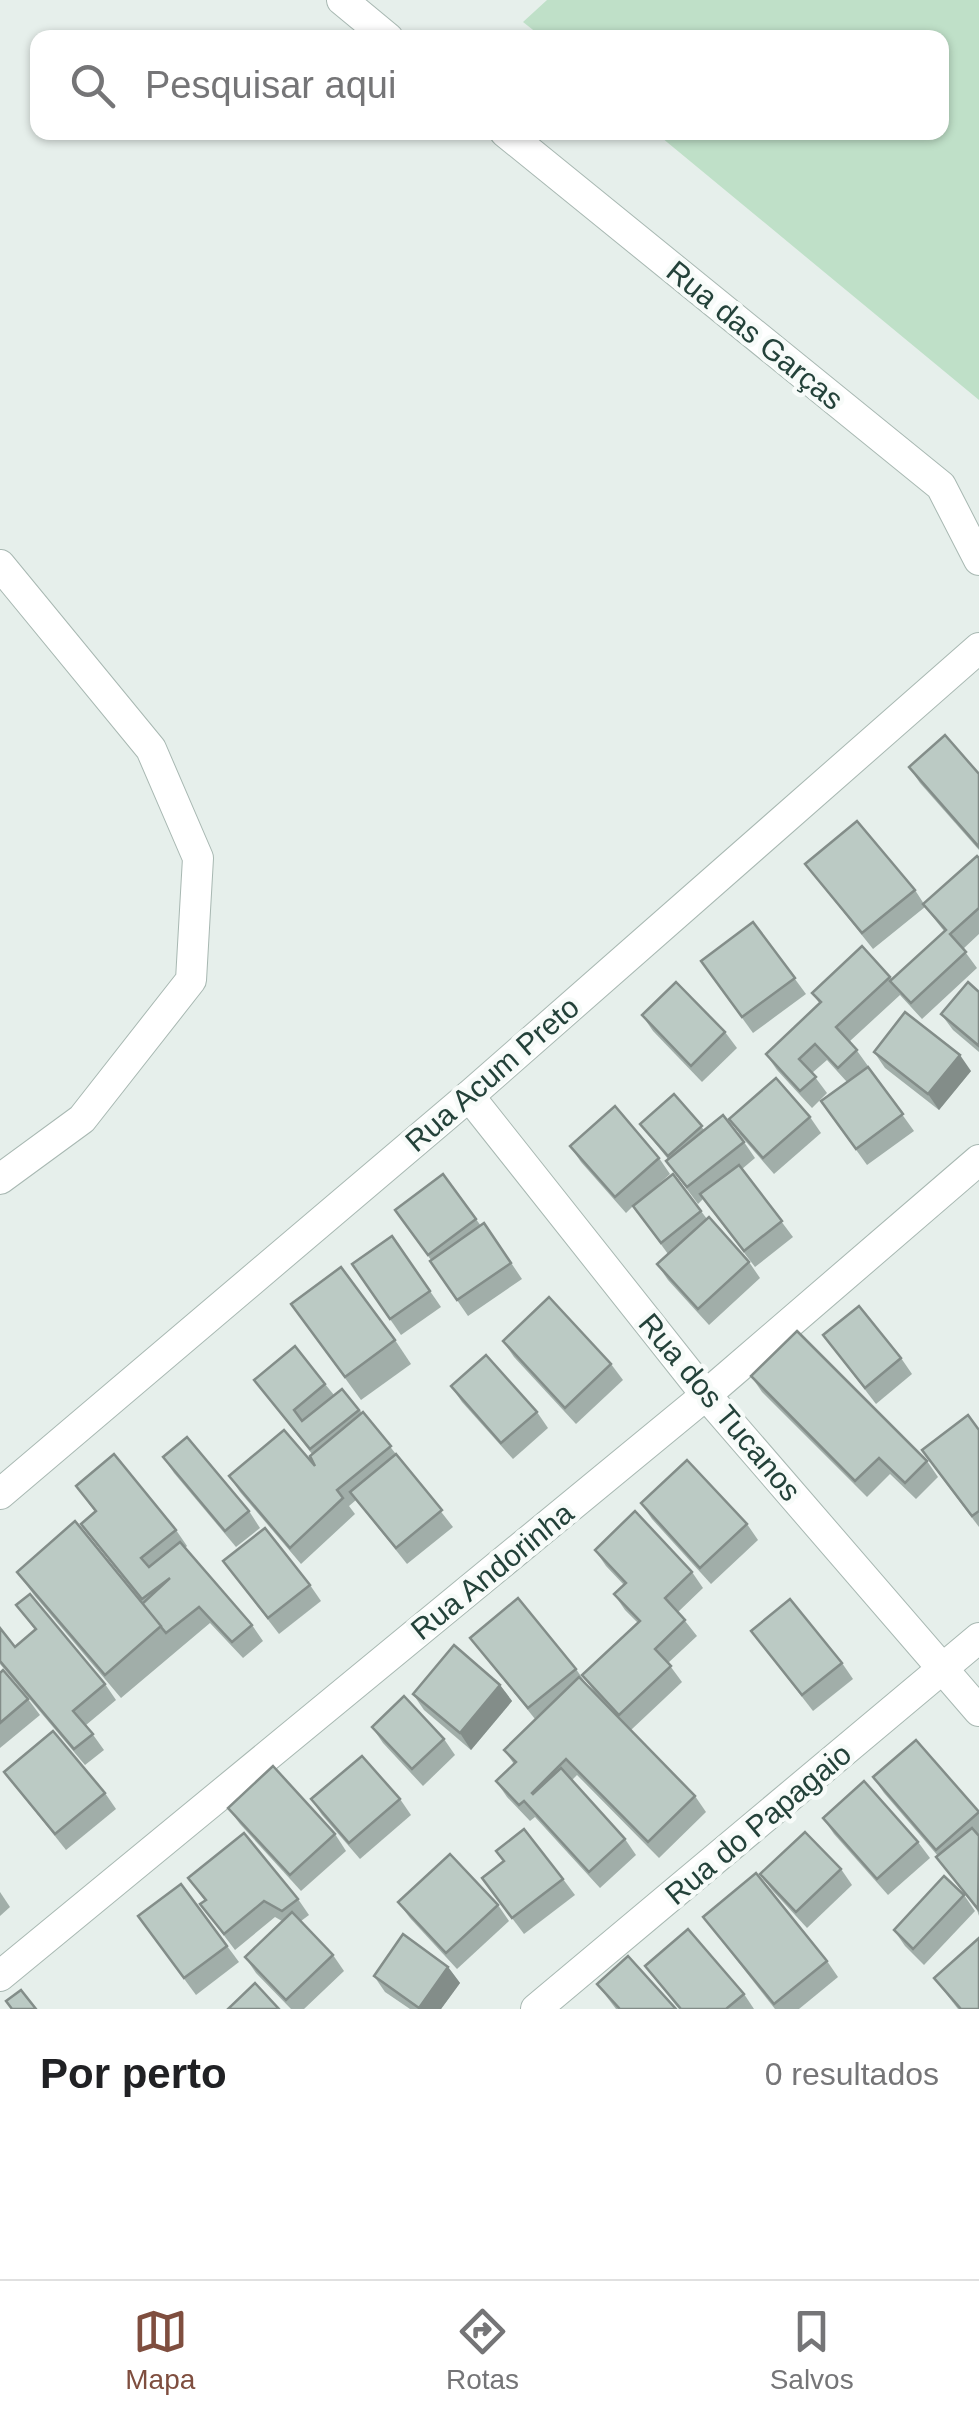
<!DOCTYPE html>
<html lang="pt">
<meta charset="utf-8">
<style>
:root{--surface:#fff;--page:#f6f6f6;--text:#202124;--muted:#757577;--line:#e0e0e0;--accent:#7f4e3f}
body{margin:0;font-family:Arial,sans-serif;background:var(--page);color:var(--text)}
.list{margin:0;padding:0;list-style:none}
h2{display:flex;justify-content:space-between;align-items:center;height:130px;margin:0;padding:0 40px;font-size:42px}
h2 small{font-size:32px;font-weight:400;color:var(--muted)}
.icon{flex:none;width:55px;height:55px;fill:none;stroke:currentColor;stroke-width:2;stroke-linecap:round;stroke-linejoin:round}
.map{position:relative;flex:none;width:979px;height:2009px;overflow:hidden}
.search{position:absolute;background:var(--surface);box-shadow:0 2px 8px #0004;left:30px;right:30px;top:30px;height:110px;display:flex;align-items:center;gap:25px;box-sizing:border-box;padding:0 35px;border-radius:20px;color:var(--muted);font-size:38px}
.sheet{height:270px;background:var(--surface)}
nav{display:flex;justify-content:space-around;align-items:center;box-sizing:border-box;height:140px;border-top:2px solid var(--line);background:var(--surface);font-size:28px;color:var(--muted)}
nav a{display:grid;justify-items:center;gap:5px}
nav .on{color:var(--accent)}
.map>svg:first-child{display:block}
.green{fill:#bfe0c8}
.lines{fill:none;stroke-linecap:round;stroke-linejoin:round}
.minor-casing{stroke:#a8b8b2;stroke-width:32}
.minor{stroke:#fff;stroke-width:30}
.wall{fill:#a1aea9}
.shaded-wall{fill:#838d89}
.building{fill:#bbcac4;stroke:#838d89;stroke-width:2.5}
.labels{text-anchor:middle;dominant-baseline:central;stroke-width:9;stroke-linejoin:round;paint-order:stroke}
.street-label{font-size:30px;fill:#24423a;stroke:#f7fbf9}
</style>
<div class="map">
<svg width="979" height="2009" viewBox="0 0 979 2009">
<rect width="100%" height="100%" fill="#e6efeb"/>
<polygon class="green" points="547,0 979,0 979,400 656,133 942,132 942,38 542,37 523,22"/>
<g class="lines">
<g class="minor-casing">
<g id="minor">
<polyline points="342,0 388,38"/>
<polyline points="505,132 941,486 979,560"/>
<polyline points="0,565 151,749 198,858 191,980 82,1119 0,1179"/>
<polyline points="469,1096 706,1395 979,1711"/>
<polyline points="0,1494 469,1096 979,648"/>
<polyline points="0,1976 706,1395 979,1160"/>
<polyline points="536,2009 979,1638"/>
</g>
</g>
<use href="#minor" class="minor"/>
</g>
<g class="wall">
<polygon points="909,767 979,774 979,850 920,783"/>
<polygon points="979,858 979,934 963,949 977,968 922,1019 900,995 850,1041 868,1066 864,1070 868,1067 914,1131 867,1165 821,1101 847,1082 827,1060 812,1073 827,1093 812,1108 777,1070 766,1054 820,1004 812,993 862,946 892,979 944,931 925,907 873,949 805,864 915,890 924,904"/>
<polygon points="753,922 806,994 753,1033 701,961"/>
<polygon points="979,992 979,1052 953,1030 941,1014"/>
<polygon points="642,1015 725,1032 737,1048 702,1082 653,1031"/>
<polygon points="874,1052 971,1071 939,1110 885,1068"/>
<polygon points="674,1094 704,1130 744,1142 755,1158 742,1169 793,1237 755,1267 703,1199 698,1204 666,1161 668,1159 640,1124"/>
<polygon points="810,1117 821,1133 774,1174 741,1136 729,1119"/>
<polygon points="570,1146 659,1158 670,1174 650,1192 673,1174 707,1219 749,1262 760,1278 709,1325 668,1280 657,1264 668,1254 633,1206 626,1213 581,1162"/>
<polygon points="443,1174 481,1226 484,1223 522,1279 468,1316 430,1261 431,1260 395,1210"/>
<polygon points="392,1236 441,1307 401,1335 352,1264"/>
<polygon points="291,1304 395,1340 411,1364 361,1400"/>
<polygon points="823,1335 901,1358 912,1374 876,1404"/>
<polygon points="503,1341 611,1364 623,1380 576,1424 514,1357"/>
<polygon points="751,1376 927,1461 938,1477 916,1499 890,1474 867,1497 762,1392"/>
<polygon points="254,1380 325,1384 334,1395 342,1389 362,1413 363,1412 453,1527 407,1564 356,1500 349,1506 355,1514 301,1564 240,1492 229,1476 315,1466 312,1454"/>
<polygon points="451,1386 537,1412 548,1428 513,1459 462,1402"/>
<polygon points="979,1430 979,1527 933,1466"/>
<polygon points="163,1457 249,1511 260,1528 236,1547 174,1473"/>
<polygon points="76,1486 176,1530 187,1546 185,1548 252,1625 263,1641 243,1658 210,1623 121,1698 34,1595 17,1572 143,1603 81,1524 95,1512"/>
<polygon points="641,1503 747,1524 758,1540 711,1584 652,1519"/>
<polygon points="595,1550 692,1572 703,1588 678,1612 697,1636 668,1663 682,1682 631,1730 695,1796 706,1812 659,1858 577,1775 572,1780 625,1839 636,1855 600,1888 535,1817 530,1821 507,1797 496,1781 514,1764 504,1750 535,1719 470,1638 576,1669 587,1685 594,1691 582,1675 638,1623 625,1610 614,1594 624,1585 606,1566"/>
<polygon points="223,1561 310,1585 321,1601 279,1634"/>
<polygon points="16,1605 105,1684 116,1700 86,1725 104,1750 85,1765 0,1664 0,1628 15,1647 35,1630"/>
<polygon points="751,1631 842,1663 853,1679 813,1711"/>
<polygon points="0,1673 28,1699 40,1715 0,1748"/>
<polygon points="500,1685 512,1701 471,1750 424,1710 413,1694"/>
<polygon points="372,1727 444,1739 455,1755 423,1786 383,1743"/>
<polygon points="4,1772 105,1793 116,1809 66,1850"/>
<polygon points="873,1777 979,1813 979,1916 977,1910 936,1857 938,1856 884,1793"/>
<polygon points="311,1799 400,1799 411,1815 360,1859 322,1815"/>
<polygon points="228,1808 335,1834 346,1851 301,1891 240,1824"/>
<polygon points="823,1818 918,1842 930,1858 888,1895 834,1834"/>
<polygon points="841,1869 852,1885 807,1928 772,1890 760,1874"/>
<polygon points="188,1878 298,1899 309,1915 301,1921 333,1955 344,1971 304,2009 291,2009 256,1973 245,1957 282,1921 275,1917 235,1950 200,1904 205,1901"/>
<polygon points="482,1878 563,1879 575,1895 524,1934"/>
<polygon points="181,1884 239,1962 196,1995 138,1916"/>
<polygon points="0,1892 10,1907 0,1916"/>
<polygon points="964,1895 975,1911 924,1965 905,1946 894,1930"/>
<polygon points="398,1902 498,1905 509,1921 457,1969 410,1918"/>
<polygon points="703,1917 827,1961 838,1977 799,2009 775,2009"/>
<polygon points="645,1966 744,1994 754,2009 679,2009"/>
<polygon points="448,1967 460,1983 441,2009 410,2009 385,1992 374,1976"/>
<polygon points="934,1978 979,2009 958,2009"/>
<polygon points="597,1984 676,2009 616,2009"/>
</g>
<g class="shaded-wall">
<polygon points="960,1055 971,1071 939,1110 928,1094"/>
<polygon points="500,1685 512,1701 471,1750 460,1733"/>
<polygon points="448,1967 460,1983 441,2009 420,2009 419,2008"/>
</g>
<g class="building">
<polygon points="945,735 979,774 979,847 909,767"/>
<polygon points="857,821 915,890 862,933 805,864"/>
<polygon points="977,856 979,858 979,908 950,934 966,952 911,1003 890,981 946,930 923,904"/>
<polygon points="753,922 795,978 742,1017 701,961"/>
<polygon points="862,946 890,977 836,1027 857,1050 838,1068 815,1044 799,1059 816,1077 800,1091 766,1054 821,1002 812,993"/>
<polygon points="676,982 725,1032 691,1066 642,1015"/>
<polygon points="968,982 979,992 979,1046 941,1014"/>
<polygon points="905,1012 960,1055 928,1094 874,1052"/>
<polygon points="868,1067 903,1114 856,1149 821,1101"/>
<polygon points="776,1078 810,1117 763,1158 729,1119"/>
<polygon points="674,1094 702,1126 668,1156 640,1124"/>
<polygon points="615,1106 659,1158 615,1197 570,1146"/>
<polygon points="723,1115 744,1142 687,1187 666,1161"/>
<polygon points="739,1165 782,1221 744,1251 700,1194"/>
<polygon points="443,1174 476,1219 428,1255 395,1210"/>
<polygon points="673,1174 701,1211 661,1243 633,1206"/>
<polygon points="709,1217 749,1262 698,1309 657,1264"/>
<polygon points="484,1223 511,1263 457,1300 430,1261"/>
<polygon points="392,1236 430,1291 390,1319 352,1264"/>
<polygon points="341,1267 395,1340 345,1377 291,1304"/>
<polygon points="549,1297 611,1364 565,1408 503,1341"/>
<polygon points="859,1306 901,1358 865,1388 823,1335"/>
<polygon points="797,1331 927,1461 905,1483 879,1458 855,1481 751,1376"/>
<polygon points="295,1346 325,1384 294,1410 302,1421 342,1389 359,1410 310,1449 254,1380"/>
<polygon points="486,1355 537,1412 501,1443 451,1386"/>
<polygon points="363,1412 391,1446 337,1490 343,1498 290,1548 229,1476 284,1430 315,1466 310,1456"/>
<polygon points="968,1415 979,1430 979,1511 972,1516 922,1450"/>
<polygon points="187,1437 249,1511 225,1531 163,1457"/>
<polygon points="114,1454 176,1530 141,1558 149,1567 180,1542 252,1625 232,1642 199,1607 166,1633 142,1604 170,1578 142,1599 81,1524 96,1511 76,1486"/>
<polygon points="396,1454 442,1510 396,1548 350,1492"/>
<polygon points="687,1460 747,1524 700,1568 641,1503"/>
<polygon points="635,1511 692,1572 665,1598 685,1620 655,1649 671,1666 619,1715 582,1675 640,1621 614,1594 626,1583 595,1550"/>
<polygon points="75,1521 161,1626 105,1675 17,1572"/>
<polygon points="265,1528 310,1585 268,1618 223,1561"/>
<polygon points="30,1594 105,1684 73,1711 93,1734 74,1749 0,1661 0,1628 15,1647 36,1629 16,1605"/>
<polygon points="518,1598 576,1669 528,1708 470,1638"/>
<polygon points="790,1599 842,1663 802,1695 751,1631"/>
<polygon points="454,1645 500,1685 460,1733 413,1694"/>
<polygon points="3,1670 28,1699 0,1723 0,1673"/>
<polygon points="579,1677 695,1796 648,1842 566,1759 532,1793 533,1794 561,1768 625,1839 589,1872 524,1801 519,1805 496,1781 516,1762 504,1750"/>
<polygon points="404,1696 444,1739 412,1769 372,1727"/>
<polygon points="53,1731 105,1793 55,1834 4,1772"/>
<polygon points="916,1740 979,1812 936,1850 873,1777"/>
<polygon points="362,1756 400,1799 349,1843 311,1799"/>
<polygon points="273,1766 335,1834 290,1875 228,1808"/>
<polygon points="864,1781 918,1842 877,1879 823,1818"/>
<polygon points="972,1828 979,1836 978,1909 936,1857"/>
<polygon points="524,1829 563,1879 512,1918 482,1878 504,1861 496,1851"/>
<polygon points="805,1832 841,1869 796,1912 760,1874"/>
<polygon points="244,1833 298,1899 282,1911 264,1901 224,1934 200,1904 206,1900 188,1878"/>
<polygon points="450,1854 498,1905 446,1953 398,1902"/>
<polygon points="756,1873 827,1961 774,2004 703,1917"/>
<polygon points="944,1876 964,1895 913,1949 894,1930"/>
<polygon points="181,1884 227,1946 184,1978 138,1916"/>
<polygon points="292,1912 333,1955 286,2000 245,1957"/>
<polygon points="688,1929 744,1994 726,2009 681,2009 645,1966"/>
<polygon points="403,1934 448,1967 419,2008 374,1976"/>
<polygon points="979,1938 979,2009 961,2009 934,1978"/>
<polygon points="628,1956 676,2009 620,2009 597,1984"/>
<polygon points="255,1983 279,2009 228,2009"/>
<polygon points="21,1990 36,2009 12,2009 6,2001"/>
</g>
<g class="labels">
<g class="street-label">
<text transform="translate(755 335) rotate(39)">Rua das Garças</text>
<text transform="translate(492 1074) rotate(-41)">Rua Acum Preto</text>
<text transform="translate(720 1407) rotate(50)">Rua dos Tucanos</text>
<text transform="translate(492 1571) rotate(-39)">Rua Andorinha</text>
<text transform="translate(758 1824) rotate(-40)">Rua do Papagaio</text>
</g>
</g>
</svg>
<div class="search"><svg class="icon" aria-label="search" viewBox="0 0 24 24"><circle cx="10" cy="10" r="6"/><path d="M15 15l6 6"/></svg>Pesquisar aqui</div>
</div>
<section class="sheet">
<h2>Por perto<small>0 resultados</small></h2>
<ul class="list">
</ul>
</section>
<nav>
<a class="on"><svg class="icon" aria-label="map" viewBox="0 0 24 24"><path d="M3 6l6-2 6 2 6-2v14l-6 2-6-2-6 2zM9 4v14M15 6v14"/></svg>Mapa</a>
<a><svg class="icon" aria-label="directions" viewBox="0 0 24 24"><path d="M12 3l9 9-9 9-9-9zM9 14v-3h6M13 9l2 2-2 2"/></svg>Rotas</a>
<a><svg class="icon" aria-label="saved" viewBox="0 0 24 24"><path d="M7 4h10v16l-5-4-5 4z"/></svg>Salvos</a>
</nav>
